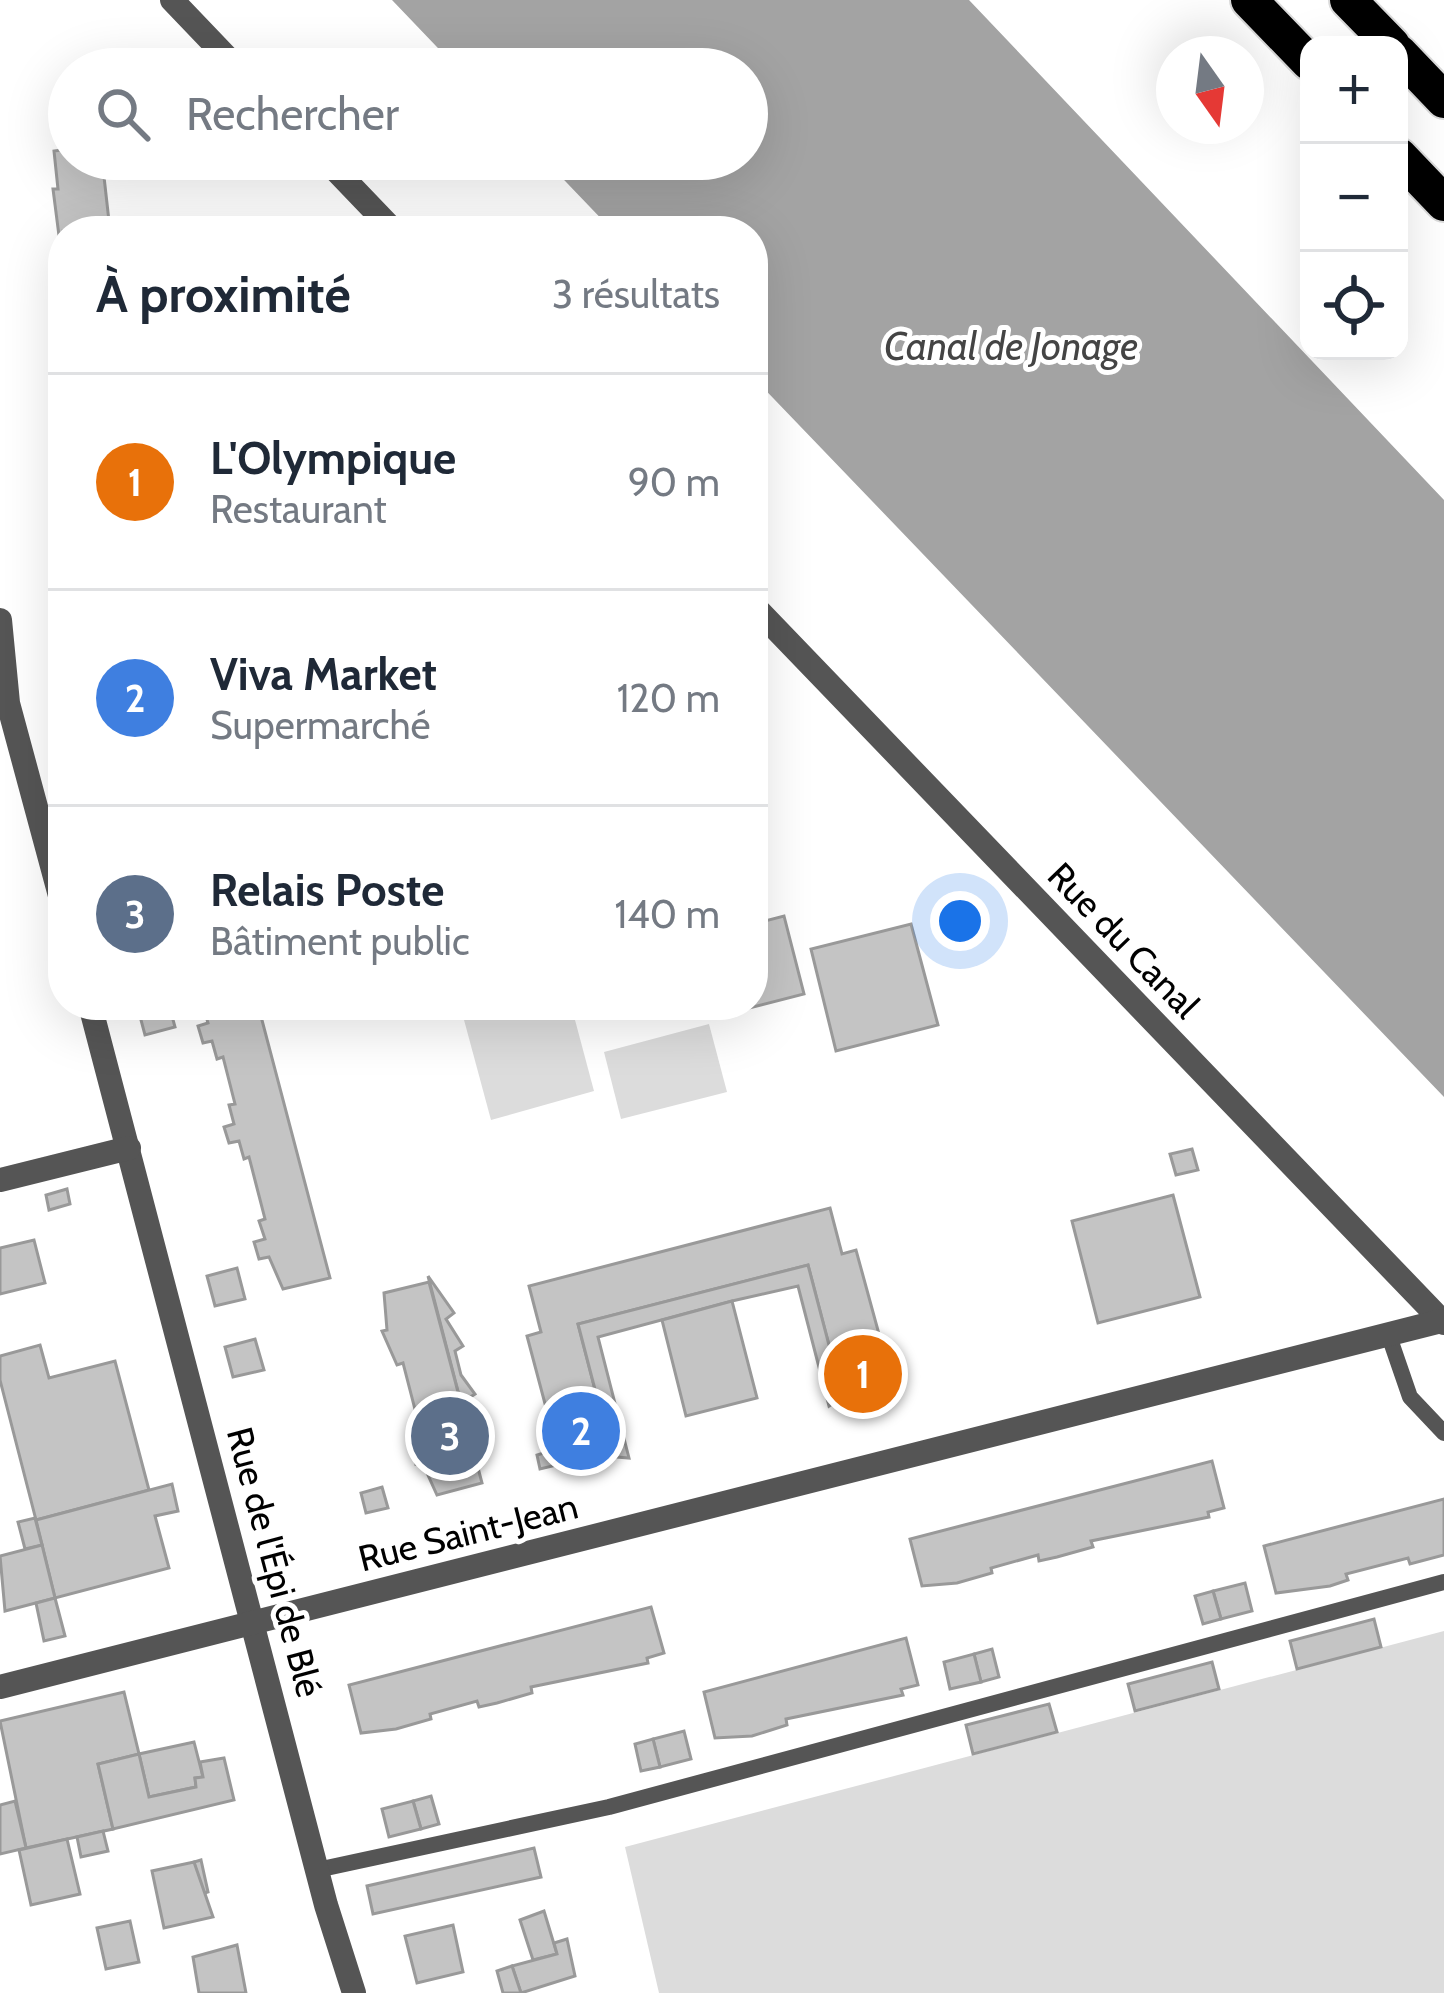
<!DOCTYPE html>
<html lang="fr">
<meta charset="utf-8">
<style>
:root{--surface:#fff;--page:#f2f2f3;--text:#1f2937;--muted:#747a83;--line:#e0e1e3;--accent:#2563eb}
body{margin:0;font-family:Cabin,sans-serif;background:var(--page);color:var(--text)}
.controls{position:absolute;right:36px;top:36px;display:grid;overflow:hidden;border-radius:24px;box-shadow:0 12px 48px #0002}
.controls button{width:108px;height:108px;display:grid;place-items:center;padding:0;border:0;border-bottom:3px solid var(--line);background:var(--surface);color:var(--text);font:60px sans-serif}
.compass{position:absolute;left:1156px;top:36px;width:108px;height:108px;border-radius:50%;background:var(--surface);box-shadow:0 12px 48px #0002;rotate:166deg}
.you{position:absolute;left:960px;top:921px;width:42px;height:42px;margin:-30px;border:9px solid #fff;border-radius:50%;background:#1a73e8;box-shadow:0 0 0 18px #1a73e833}
.badge{display:grid;place-items:center;width:78px;height:78px;border-radius:50%;background:var(--accent);color:#fff;font-size:39px;font-weight:700}
.pin{position:absolute;translate:-50% -50%;border:6px solid #fff;box-shadow:0 3px 12px #0006}
.list{margin:0;padding:0;list-style:none}
h2{display:flex;justify-content:space-between;align-items:center;height:156px;margin:0;padding:0 48px;font-size:51px}
h2 small{font-size:39px;font-weight:400;color:var(--muted)}
.list li{display:grid;grid-template-columns:78px 1fr auto;gap:36px;align-items:center;box-sizing:border-box;height:216px;padding:0 48px;border-top:3px solid var(--line)}
.list b{display:block;font-size:45px;white-space:nowrap}
.list p{margin:0;font-size:39px;white-space:nowrap;color:var(--muted)}
.list em{font-size:39px;font-style:normal;color:var(--muted)}
.icon{flex:none;width:66px;height:66px;fill:none;stroke:currentColor;stroke-width:2;stroke-linecap:round;stroke-linejoin:round}
.map{position:relative;flex:none;width:1444px;height:1993px;overflow:hidden}
.search{position:absolute;background:var(--surface);box-shadow:0 12px 48px #0002;left:48px;top:48px;width:720px;height:132px;display:flex;align-items:center;gap:30px;box-sizing:border-box;padding:0 42px;border-radius:66px;color:var(--muted);font-size:45px}
.panel{position:absolute;background:var(--surface);box-shadow:0 12px 48px #0002;left:48px;top:216px;width:720px;height:804px;border-radius:48px}
.map>svg:first-child{display:block}
.green{fill:#dcdcdc}
.water{fill:#a3a3a3}
.building{fill:#c4c4c4;stroke:#999;stroke-width:3}
.lines{fill:none;stroke-linecap:round;stroke-linejoin:round}
.highway-casing{stroke:#dbdbdb;stroke-width:40}
.lane{stroke:#555;stroke-width:16}
.street{stroke:#555;stroke-width:24}
.highway{stroke:#000;stroke-width:36}
.labels{text-anchor:middle;dominant-baseline:central;stroke-width:10;stroke-linejoin:round;paint-order:stroke}
.street-label{font-size:36px;fill:#000;stroke:#fff}
.water-label{font-size:39px;font-style:italic;fill:#444;stroke:#fff}
</style>
<div class="map">
<svg width="1444" height="1993" viewBox="0 0 1444 1993">
<rect width="100%" height="100%" fill="#fff"/>
<g class="green">
<polygon points="460,1005 571,1005 594,1091 491,1120"/>
<polygon points="709,1024 727,1092 621,1119 604,1052"/>
<polygon points="1444,1631 1444,1993 659,1993 625,1847"/>
</g>
<polygon class="water" points="392,0 969,0 1444,500 1444,1097 753,377 753,231 613,231 544,159 747,159 747,69 458,69"/>
<g class="building">
<polygon points="69,149 69,159 102,159 110,230 139,226 139,231 63,231 63,267 53,189 58,189 54,151"/>
<polygon points="63,424 63,479 57,481 53,464 63,462 58,443 63,441 59,425"/>
<polygon points="784,916 804,994 749,1008 753,924"/>
<polygon points="911,924 938,1025 836,1051 811,949"/>
<polygon points="137,1005 169,1005 175,1027 145,1035"/>
<polygon points="203,1005 258,1005 330,1278 283,1289 269,1257 259,1259 254,1242 265,1239 259,1221 265,1219 249,1157 244,1159 239,1141 229,1143 224,1127 234,1124 229,1105 235,1104 223,1057 217,1059 212,1041 203,1043 198,1026 208,1023"/>
<polygon points="1192,1149 1198,1170 1176,1175 1170,1154"/>
<polygon points="67,1189 70,1204 49,1210 46,1195"/>
<polygon points="1173,1195 1200,1297 1098,1323 1072,1221"/>
<polygon points="830,1208 842,1254 856,1250 891,1378 841,1391 808,1265 578,1324 611,1451 561,1464 527,1336 541,1332 529,1286"/>
<polygon points="34,1240 45,1283 0,1294 0,1248"/>
<polygon points="808,1265 841,1391 860,1386 829,1406 798,1286 732,1301 598,1337 629,1458 592,1455 611,1451 578,1324"/>
<polygon points="237,1268 245,1299 215,1306 207,1276"/>
<polygon points="428,1276 454,1313 446,1319 463,1346 455,1351 461,1375 475,1394 461,1403"/>
<polygon points="429,1282 482,1483 437,1495 422,1462 416,1464 413,1426 419,1425 403,1363 397,1365 382,1331 387,1330 384,1293"/>
<polygon points="732,1301 757,1398 686,1416 662,1320"/>
<polygon points="255,1339 264,1370 233,1377 225,1347"/>
<polygon points="40,1345 49,1378 115,1361 149,1490 36,1520 0,1380 0,1356"/>
<polygon points="557,1449 561,1464 540,1469 537,1455"/>
<polygon points="1212,1461 1224,1508 1208,1512 1209,1517 1091,1541 1093,1547 1057,1557 1039,1561 1038,1555 991,1568 992,1573 957,1583 922,1586 910,1539"/>
<polygon points="172,1484 178,1511 155,1516 169,1568 55,1598 36,1520"/>
<polygon points="382,1487 388,1508 366,1513 361,1493"/>
<polygon points="1444,1499 1444,1555 1410,1564 1408,1558 1346,1574 1348,1580 1330,1586 1276,1593 1264,1546"/>
<polygon points="35,1518 42,1545 25,1549 18,1522"/>
<polygon points="42,1545 55,1598 5,1611 0,1556"/>
<polygon points="1245,1583 1252,1611 1221,1619 1213,1591"/>
<polygon points="1213,1591 1221,1619 1203,1624 1195,1596"/>
<polygon points="55,1598 65,1636 44,1641 36,1603"/>
<polygon points="651,1607 664,1653 647,1658 648,1663 531,1687 532,1693 497,1703 479,1707 477,1701 430,1714 431,1719 396,1729 361,1733 349,1685"/>
<polygon points="1374,1619 1381,1647 1297,1669 1290,1641"/>
<polygon points="906,1638 918,1685 901,1689 903,1695 786,1719 787,1725 752,1736 715,1738 704,1692"/>
<polygon points="992,1649 999,1677 981,1682 974,1654"/>
<polygon points="974,1654 981,1682 950,1689 944,1662"/>
<polygon points="1212,1662 1219,1689 1135,1711 1128,1684"/>
<polygon points="124,1692 139,1754 98,1764 113,1829 26,1848 0,1721"/>
<polygon points="1049,1704 1057,1732 973,1754 966,1725"/>
<polygon points="684,1731 691,1759 660,1767 653,1739"/>
<polygon points="653,1739 660,1767 641,1771 635,1744"/>
<polygon points="194,1742 203,1777 195,1778 196,1787 149,1797 139,1754"/>
<polygon points="139,1754 149,1797 196,1787 195,1778 203,1777 200,1762 224,1758 234,1800 113,1829 98,1764"/>
<polygon points="431,1796 439,1824 421,1829 413,1801"/>
<polygon points="15,1801 26,1848 0,1854 0,1805"/>
<polygon points="413,1801 421,1829 389,1837 382,1809"/>
<polygon points="103,1831 108,1851 81,1857 77,1837"/>
<polygon points="67,1839 80,1894 31,1905 19,1850"/>
<polygon points="534,1848 541,1877 373,1914 367,1886"/>
<polygon points="201,1860 208,1892 201,1894 194,1862"/>
<polygon points="194,1862 213,1917 164,1928 152,1871"/>
<polygon points="544,1911 557,1954 533,1960 520,1920"/>
<polygon points="130,1921 139,1962 106,1969 97,1928"/>
<polygon points="453,1925 463,1972 417,1983 405,1936"/>
<polygon points="567,1939 575,1976 521,1993 512,1966 557,1954 554,1943"/>
<polygon points="237,1945 246,1993 199,1993 193,1957"/>
<polygon points="512,1966 521,1993 503,1993 497,1971"/>
</g>
<g class="lines">
<g class="highway-casing">
<g id="highway">
<polyline points="1249,0 1309,62"/>
<polyline points="1348,0 1392,45"/>
<polyline points="1399,53 1444,100"/>
<polyline points="1399,156 1444,203"/>
</g>
</g>
<g class="lane">
<polyline points="1389,1336 1410,1397 1444,1433"/>
<polyline points="317,1870 609,1807 1444,1582"/>
</g>
<g class="street">
<polyline points="172,0 238,69"/>
<polyline points="325,159 394,231"/>
<polyline points="753,605 1444,1323"/>
<polyline points="0,620 8,703 63,907"/>
<polyline points="90,1005 326,1905 354,1993"/>
<polyline points="0,1180 129,1148"/>
<polyline points="0,1687 1441,1321"/>
</g>
<use href="#highway" class="highway"/>
</g>
<g class="labels">
<g class="street-label">
<text transform="translate(1124 940) rotate(46)">Rue du Canal</text>
<text transform="translate(468 1532) rotate(-14)">Rue Saint-Jean</text>
<text transform="translate(275 1562) rotate(75)">Rue de l'Épi de Blé</text>
</g>
<g class="water-label">
<text x="1011" y="346">Canal de Jonage</text>
</g>
</g>
</svg>
<div class="controls">
<button>+</button>
<button>−</button>
<button><svg class="icon" aria-label="locate" viewBox="0 0 24 24"><circle cx="12" cy="12" r="6"/><path d="M12 2v4M12 18v4M2 12h4M18 12h4"/></svg></button>
</div>
<svg class="compass" viewBox="-18 -18 36 36"><path d="M0-13l5 13h-10z" fill="#e53935"/><path d="M0 13l5-13h-10z" fill="#747a83"/></svg>
<div class="you"></div>
<div class="pin badge" style="left:863px;top:1374px;background:#e8710a">1</div>
<div class="pin badge" style="left:581px;top:1431px;background:#3f7fe0">2</div>
<div class="pin badge" style="left:450px;top:1436px;background:#5c6f8a">3</div>
<div class="search"><svg class="icon" aria-label="search" viewBox="0 0 24 24"><circle cx="10" cy="10" r="6"/><path d="M15 15l6 6"/></svg>Rechercher</div>
<section class="panel">
<h2>À proximité<small>3 résultats</small></h2>
<ul class="list">
<li><span class="badge" style="background:#e8710a">1</span><div><b>L'Olympique</b><p>Restaurant</p></div><em>90 m</em></li>
<li><span class="badge" style="background:#3f7fe0">2</span><div><b>Viva Market</b><p>Supermarché</p></div><em>120 m</em></li>
<li><span class="badge" style="background:#5c6f8a">3</span><div><b>Relais Poste</b><p>Bâtiment public</p></div><em>140 m</em></li>
</ul>
</section>
</div>
